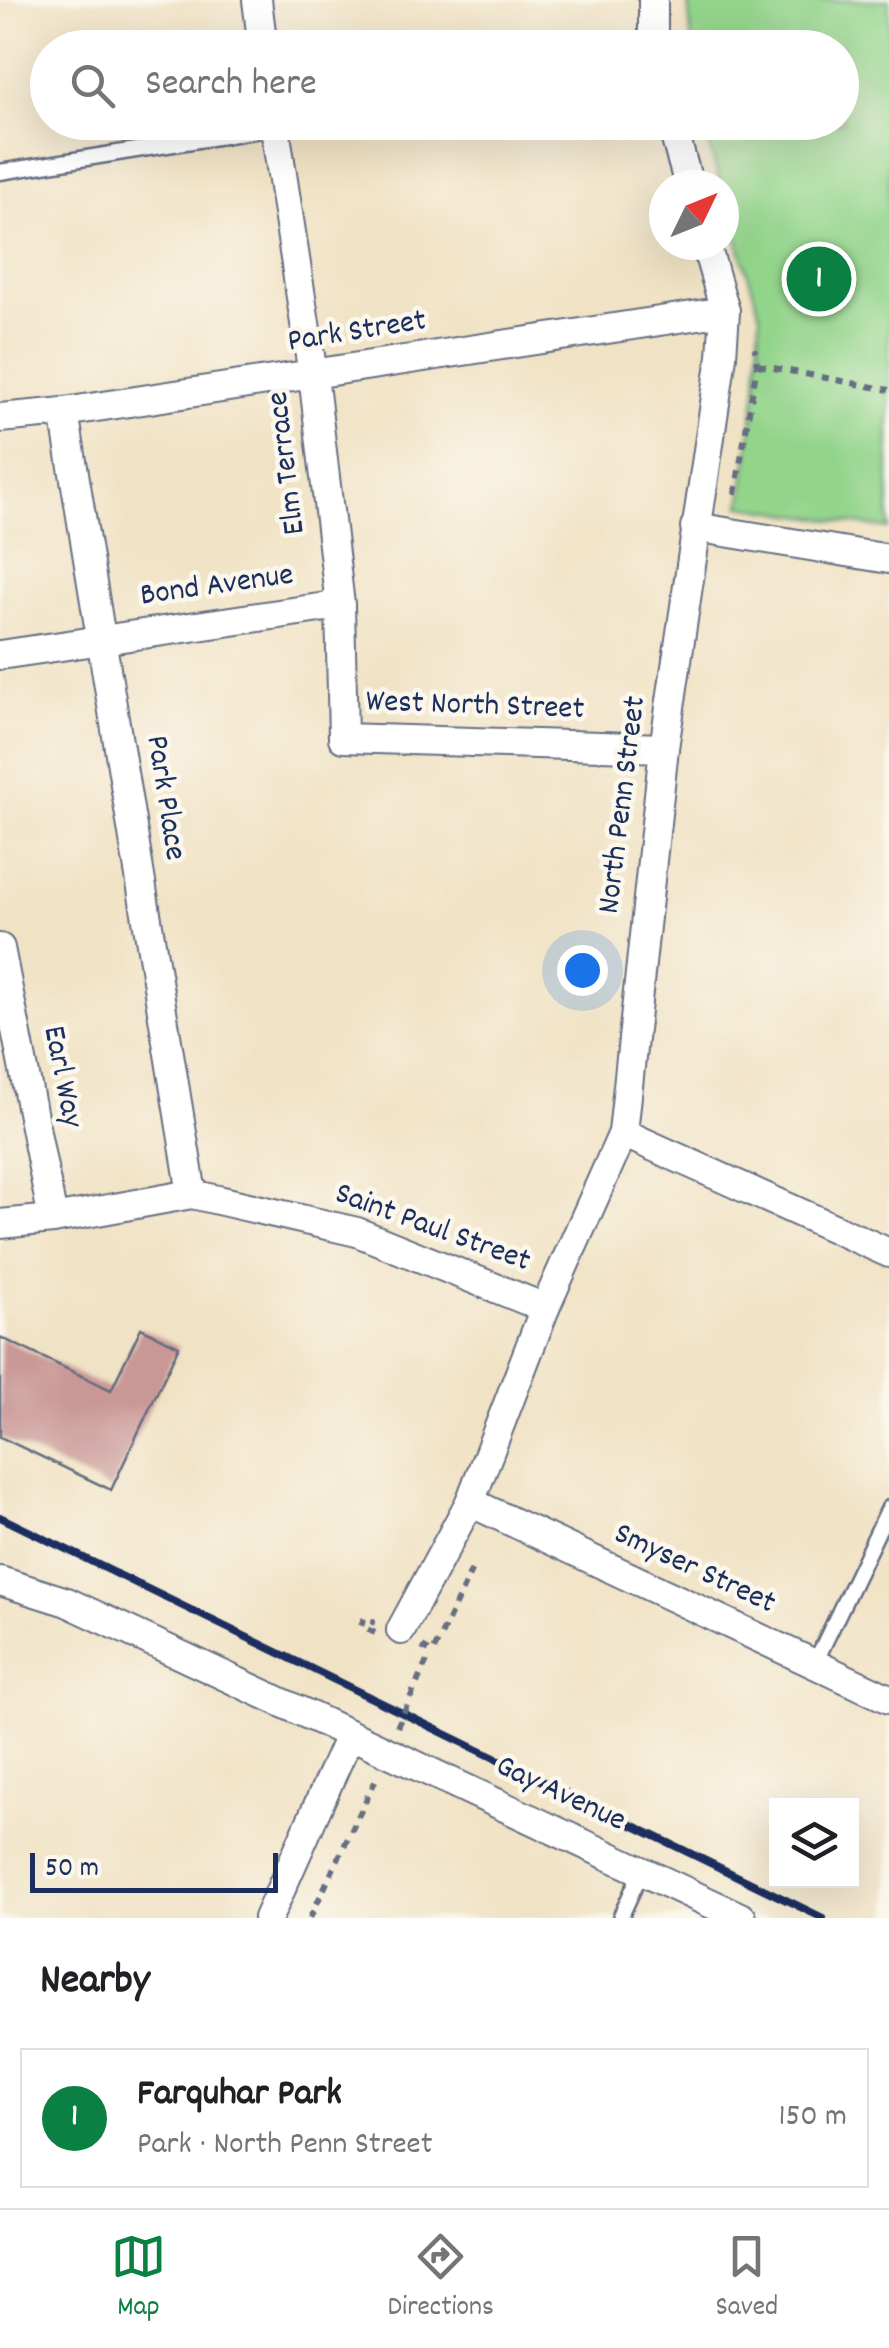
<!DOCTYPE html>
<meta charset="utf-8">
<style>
:root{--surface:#fff;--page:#f6f6f6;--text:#202124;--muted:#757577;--line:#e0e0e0;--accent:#0b8043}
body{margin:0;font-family:Dekko,sans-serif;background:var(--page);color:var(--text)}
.controls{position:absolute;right:30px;bottom:30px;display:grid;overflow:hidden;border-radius:0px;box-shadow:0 10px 40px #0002}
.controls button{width:90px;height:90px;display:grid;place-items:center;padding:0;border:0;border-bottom:2px solid var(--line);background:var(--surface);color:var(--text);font:50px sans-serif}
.compass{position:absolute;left:649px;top:170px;width:90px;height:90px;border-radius:50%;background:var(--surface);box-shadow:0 10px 40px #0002;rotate:47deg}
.scale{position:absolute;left:30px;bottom:25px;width:248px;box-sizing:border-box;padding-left:10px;border:5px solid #1b2f5e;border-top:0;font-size:28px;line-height:35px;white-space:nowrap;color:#1b2f5e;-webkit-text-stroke:8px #fbf7ec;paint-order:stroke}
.you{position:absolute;left:582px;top:970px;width:35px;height:35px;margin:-25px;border:8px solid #fff;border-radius:50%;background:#1a73e8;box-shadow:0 0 0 15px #1a73e833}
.badge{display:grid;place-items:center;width:65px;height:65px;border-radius:50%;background:var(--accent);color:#fff;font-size:32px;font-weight:700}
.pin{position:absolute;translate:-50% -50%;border:5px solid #fff;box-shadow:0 2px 10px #0006}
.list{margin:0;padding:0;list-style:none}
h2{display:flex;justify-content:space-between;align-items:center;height:130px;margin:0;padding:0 40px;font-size:42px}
h2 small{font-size:32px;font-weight:400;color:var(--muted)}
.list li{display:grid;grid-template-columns:65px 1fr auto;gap:30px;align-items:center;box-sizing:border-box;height:140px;margin:0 20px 20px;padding:0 20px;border:2px solid var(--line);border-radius:0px}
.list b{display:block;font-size:38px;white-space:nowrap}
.list p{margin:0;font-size:32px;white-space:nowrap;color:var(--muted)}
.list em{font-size:32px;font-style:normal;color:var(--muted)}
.icon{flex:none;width:55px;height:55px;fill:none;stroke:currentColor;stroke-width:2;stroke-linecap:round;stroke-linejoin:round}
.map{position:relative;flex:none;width:889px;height:1918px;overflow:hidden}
.search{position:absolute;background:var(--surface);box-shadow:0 10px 40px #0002;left:30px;right:30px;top:30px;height:110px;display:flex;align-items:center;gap:25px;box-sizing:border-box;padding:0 35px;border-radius:55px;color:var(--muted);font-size:38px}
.sheet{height:290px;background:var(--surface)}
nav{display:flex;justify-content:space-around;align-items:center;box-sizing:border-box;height:140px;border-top:2px solid var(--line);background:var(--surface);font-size:28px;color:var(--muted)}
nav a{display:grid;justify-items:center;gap:5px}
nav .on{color:var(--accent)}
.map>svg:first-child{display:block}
.green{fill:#93d48b;stroke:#578274;stroke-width:2.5}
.building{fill:#c99896}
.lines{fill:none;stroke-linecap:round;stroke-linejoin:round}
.service-casing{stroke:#666e82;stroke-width:19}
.minor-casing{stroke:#666e82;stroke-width:32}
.path{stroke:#666e82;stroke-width:6;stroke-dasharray:8 8;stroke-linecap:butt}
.service{stroke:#fff;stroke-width:14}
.minor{stroke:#fff;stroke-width:28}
.rail{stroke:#1b2f5e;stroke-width:8}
.path-bridge{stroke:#666e82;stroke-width:6;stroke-dasharray:8 8;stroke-linecap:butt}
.labels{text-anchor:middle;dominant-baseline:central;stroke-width:9;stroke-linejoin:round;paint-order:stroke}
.street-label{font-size:32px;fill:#1b2f5e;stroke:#fbf7ec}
</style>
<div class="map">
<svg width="889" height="1918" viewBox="0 0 889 1918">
<rect width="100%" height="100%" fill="#fbf7ec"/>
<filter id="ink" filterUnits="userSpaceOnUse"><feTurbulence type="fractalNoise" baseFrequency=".01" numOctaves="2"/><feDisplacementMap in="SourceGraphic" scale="20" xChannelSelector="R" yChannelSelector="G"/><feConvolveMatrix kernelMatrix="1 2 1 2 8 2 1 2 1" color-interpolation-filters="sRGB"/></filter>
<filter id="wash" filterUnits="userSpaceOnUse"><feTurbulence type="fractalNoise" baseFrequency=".0048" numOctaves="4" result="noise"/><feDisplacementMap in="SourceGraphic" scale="40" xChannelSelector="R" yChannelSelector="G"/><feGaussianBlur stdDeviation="2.25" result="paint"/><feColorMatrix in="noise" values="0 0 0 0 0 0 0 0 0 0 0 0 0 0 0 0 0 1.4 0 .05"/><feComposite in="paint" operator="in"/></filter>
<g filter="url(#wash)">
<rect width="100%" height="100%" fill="#f0e2c4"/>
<polygon class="green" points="688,0 889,0 889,529 741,506 757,388 760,314 702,123 842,122 842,48 692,47"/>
<g id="blocks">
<polygon class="building" points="141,1328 179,1346 111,1490 0,1437 0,1337 111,1390"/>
</g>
</g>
<g filter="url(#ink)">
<use href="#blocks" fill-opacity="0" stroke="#666e82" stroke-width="2.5"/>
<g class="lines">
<g class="service-casing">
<g id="service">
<polyline points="0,172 310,122"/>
<polyline points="814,1665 889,1508"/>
<polyline points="620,1918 641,1872"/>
</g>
</g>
<g class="minor-casing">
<g id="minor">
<polyline points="257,0 263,48"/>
<polyline points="653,0 653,48"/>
<polyline points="274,122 313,375 340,605 343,738 664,748"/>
<polyline points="671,122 689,185"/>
<polyline points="64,412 192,1194"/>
<polyline points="0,418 64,412 725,311"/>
<polyline points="695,527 889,559"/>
<polyline points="0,655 340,605"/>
<polyline points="0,948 53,1219"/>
<polyline points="623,1133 889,1253"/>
<polyline points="0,1224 53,1219 192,1194 357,1232 545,1308"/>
<polyline points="470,1502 889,1699"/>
<polyline points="0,1581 67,1602 742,1918"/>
<polyline points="401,1630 470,1502 545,1308 623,1133 664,748 722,356 725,311 706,245"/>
<polyline points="268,1918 349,1736"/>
</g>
</g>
<g class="path">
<polyline points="758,365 889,390"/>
<polyline points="735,494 757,365 755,348"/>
<polyline points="375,1633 361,1626 364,1618 375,1623"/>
<polyline points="422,1647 433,1653 473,1567"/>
<polyline points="310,1918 376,1779"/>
</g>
<use href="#service" class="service"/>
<use href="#minor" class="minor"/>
<polyline class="rail" points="0,1517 823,1918"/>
<polyline class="path-bridge" points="397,1727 428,1659"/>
</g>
</g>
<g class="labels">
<g class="street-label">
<text transform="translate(357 333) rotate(-9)">Park Street</text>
<text transform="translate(288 463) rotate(-97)">Elm Terrace</text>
<text transform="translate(217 587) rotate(-8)">Bond Avenue</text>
<text transform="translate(475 707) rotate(2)">West North Street</text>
<text transform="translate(164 798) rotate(81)">Park Place</text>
<text transform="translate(624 805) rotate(-83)">North Penn Street</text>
<text transform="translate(61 1077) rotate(79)">Earl Way</text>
<text transform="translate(432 1229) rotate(20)">Saint Paul Street</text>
<text transform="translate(694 1570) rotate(25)">Smyser Street</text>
<text transform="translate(560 1795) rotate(25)">Gay Avenue</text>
</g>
</g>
</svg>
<div class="controls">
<button><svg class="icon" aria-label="layers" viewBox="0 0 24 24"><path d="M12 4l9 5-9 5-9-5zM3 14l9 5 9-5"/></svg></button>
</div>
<svg class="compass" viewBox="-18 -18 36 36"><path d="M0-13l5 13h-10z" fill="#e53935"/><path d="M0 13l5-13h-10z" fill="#757577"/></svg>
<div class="scale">50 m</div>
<div class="you"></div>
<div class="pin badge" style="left:819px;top:279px">1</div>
<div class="search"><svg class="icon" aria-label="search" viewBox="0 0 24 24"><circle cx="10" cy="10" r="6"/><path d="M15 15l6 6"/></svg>Search here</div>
</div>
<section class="sheet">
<h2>Nearby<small></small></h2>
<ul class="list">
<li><span class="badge">1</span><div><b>Farquhar Park</b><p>Park · North Penn Street</p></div><em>150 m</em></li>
</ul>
</section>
<nav>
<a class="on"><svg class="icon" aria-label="map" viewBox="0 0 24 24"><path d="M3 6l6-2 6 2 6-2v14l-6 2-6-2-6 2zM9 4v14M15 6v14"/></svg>Map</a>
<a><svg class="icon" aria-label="directions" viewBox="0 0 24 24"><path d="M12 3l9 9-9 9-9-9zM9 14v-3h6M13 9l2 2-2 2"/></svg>Directions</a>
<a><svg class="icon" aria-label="saved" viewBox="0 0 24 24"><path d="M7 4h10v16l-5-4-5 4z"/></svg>Saved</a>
</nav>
